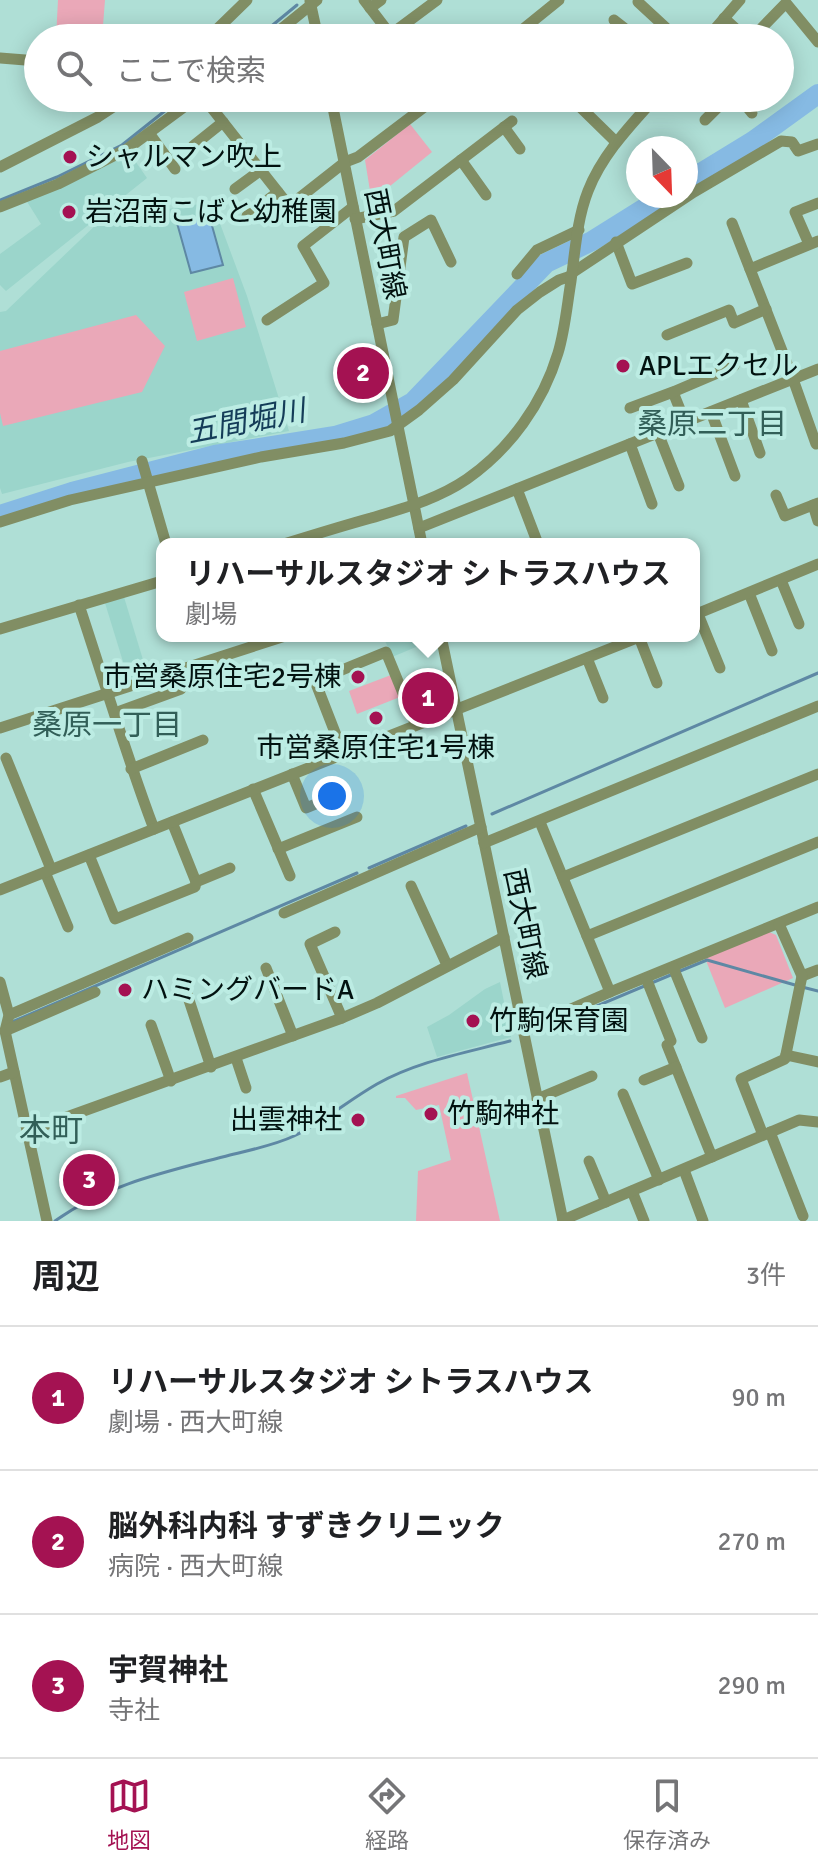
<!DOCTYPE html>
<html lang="ja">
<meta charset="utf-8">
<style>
:root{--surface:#fff;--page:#f2f2f2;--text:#202124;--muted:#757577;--line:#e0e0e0;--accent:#a41252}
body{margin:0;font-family:Signika,"Noto Sans JP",sans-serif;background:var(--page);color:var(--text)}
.compass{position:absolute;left:626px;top:136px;width:72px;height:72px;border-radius:50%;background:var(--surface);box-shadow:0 4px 20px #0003;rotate:157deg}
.you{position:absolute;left:332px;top:796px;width:28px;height:28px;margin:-20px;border:6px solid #fff;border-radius:50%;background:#1a73e8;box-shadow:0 0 0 12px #1a73e833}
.badge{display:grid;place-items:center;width:52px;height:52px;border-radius:50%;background:var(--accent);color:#fff;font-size:26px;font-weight:700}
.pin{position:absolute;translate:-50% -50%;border:4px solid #fff;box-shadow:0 2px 8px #0006}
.popup{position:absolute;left:156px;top:538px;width:544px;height:104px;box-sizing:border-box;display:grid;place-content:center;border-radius:16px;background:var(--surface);filter:drop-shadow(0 2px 6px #0005);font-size:26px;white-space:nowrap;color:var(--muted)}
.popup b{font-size:30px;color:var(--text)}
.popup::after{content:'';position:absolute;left:50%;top:100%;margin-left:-16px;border:16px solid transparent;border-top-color:var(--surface)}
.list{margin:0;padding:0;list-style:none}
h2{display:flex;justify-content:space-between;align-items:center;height:104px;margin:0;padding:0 32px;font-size:34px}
h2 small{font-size:26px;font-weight:400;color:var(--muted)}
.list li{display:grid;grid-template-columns:52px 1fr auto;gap:24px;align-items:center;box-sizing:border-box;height:144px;padding:0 32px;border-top:2px solid var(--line)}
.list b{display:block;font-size:30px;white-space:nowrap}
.list p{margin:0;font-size:26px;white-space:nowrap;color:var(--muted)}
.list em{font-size:26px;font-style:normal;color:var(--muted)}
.icon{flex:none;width:44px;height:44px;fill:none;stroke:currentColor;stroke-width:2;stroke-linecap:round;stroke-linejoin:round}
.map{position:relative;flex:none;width:818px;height:1221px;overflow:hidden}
.search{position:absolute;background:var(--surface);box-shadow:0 4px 20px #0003;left:24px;right:24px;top:24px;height:88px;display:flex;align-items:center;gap:20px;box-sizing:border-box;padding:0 28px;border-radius:44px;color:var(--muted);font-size:30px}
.sheet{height:536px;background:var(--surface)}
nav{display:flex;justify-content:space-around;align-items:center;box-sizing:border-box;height:112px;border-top:2px solid var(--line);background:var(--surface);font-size:22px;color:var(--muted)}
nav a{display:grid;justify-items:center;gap:4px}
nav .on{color:var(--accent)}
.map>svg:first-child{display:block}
.built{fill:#9bd5cb}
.green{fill:#eaa8b8}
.water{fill:#86bae3;stroke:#5e88a4;stroke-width:2}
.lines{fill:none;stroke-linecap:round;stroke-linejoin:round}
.stream{stroke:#5e88a4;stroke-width:3}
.river{stroke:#86bae3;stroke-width:20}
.minor{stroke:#818e64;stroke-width:11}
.poi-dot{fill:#a41252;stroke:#bcece3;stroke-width:3}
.labels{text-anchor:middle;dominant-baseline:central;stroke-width:8;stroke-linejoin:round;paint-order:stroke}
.poi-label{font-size:28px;fill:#021210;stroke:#bcece3;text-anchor:start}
.street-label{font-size:28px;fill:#021210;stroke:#bcece3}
.water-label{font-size:30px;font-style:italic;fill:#143c58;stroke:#bcece3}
.neighbourhood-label{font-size:30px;fill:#325f58;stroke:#bcece3}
.quarter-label{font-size:32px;fill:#325f58;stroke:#bcece3}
</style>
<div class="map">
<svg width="818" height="1221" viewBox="0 0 818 1221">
<rect width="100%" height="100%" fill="#afdfd6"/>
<g class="built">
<polygon points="117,157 133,158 147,178 6,291 0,285 0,254 41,224 26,200"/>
<polygon points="212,202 247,296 289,431 128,462 2,494 0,488 0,312 6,311 101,220"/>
<polygon points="124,597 147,673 128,678 105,603"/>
<polygon points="383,636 426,636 428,642 392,657"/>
<polygon points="500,982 511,1037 437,1057 427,1027 449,1015 485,989"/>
</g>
<g class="green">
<polygon points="58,0 105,0 102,38 56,38"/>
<polygon points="410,124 432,152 379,195 371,197 365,160"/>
<polygon points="233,278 246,327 197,341 184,292"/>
<polygon points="136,315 165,346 142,392 3,426 0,413 0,351"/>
<polygon points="391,675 400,697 357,714 349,691"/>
<polygon points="769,932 776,935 793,978 725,1008 705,958"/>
<polygon points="467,1073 500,1221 416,1221 418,1171 451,1160 439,1105 416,1110 405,1098 396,1098 396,1096"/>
</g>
<polygon class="water" points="209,215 223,265 191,273 177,223"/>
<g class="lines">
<g class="stream">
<polyline points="257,38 297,5"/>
<polyline points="0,200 57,177 122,145 181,98"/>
<polyline points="492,814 818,673"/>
<polyline points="369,868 466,826"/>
<polyline points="680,971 707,960 795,985"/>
<polyline points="802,987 818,991"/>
<polyline points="12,1022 357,873"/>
<polyline points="535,1032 673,974"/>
<path d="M55,1221c51,-37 115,-50 175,-66 21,-5 45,-10 64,-19 29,-14 55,-36 83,-52 41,-23 88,-31 133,-43"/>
</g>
<g class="river">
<polyline points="686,182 753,141 818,94"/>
<polyline points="0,515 72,492 215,455 335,436 374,424 413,402 546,263 592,241 664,196"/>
</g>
<g class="minor">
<polyline points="364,0 393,38"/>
<polyline points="310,1 318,38"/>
<polyline points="638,2 677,38"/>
<polyline points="370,8 381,0"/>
<polyline points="724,18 746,38"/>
<polyline points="614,20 637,38"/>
<polyline points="390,35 437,0"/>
<polyline points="208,38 247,0"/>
<polyline points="270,38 317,0"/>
<polyline points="512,38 559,0"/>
<polyline points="707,38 740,0"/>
<polyline points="752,38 786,3 818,42"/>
<polyline points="0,58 38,61"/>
<polyline points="204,98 289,206 345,162 358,157 436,98"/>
<polyline points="331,98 422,544"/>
<polyline points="571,98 616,142"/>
<polyline points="740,98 752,113"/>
<polyline points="705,120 727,98"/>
<polyline points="504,127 520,149"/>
<polyline points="149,133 175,169"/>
<polyline points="193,146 223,122"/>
<polyline points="461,160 486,195"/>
<polyline points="0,167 98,117 127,98"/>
<polyline points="235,189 261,170"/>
<polyline points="0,207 58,184 127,149 196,98"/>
<polyline points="247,216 278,192"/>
<polyline points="355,219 394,211 512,121"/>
<polyline points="732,223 793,379 816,444"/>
<polyline points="616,242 632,284 687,263"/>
<polyline points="809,244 795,212 818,203"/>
<polyline points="750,269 818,241"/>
<polyline points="572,273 694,192 781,141 792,142 798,151 818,144"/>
<polyline points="517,274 537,250 579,230"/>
<polyline points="267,320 324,283 303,246 353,207"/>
<polyline points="377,324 393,320 404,237 431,220 451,262"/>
<polyline points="667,335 729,310 734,323 766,309"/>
<polyline points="673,392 685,422"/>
<polyline points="741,400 760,453"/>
<polyline points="630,408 673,392 734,366"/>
<polyline points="711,412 735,476"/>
<polyline points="658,433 679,486"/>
<polyline points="630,444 652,504"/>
<polyline points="142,461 166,544"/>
<polyline points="517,489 538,544"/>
<polyline points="776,495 785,516 813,505"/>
<polyline points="818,503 813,505 818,521"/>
<polyline points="0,522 70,500 261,457 344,443 390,431 419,410 453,380 517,310 540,292 559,280 571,276"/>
<polyline points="419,528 818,369"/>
<path d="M284,544c29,-9 58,-18 87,-26 33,-10 67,-19 96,-39 43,-30 76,-76 91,-126 7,-23 9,-48 13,-72 4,-29 6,-62 17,-90 14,-36 41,-64 67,-93"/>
<polyline points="781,580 799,624"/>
<polyline points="749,593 772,651"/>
<path d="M79,605c25,75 47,150 75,224"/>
<polyline points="698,614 720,668"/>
<polyline points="694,615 818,564"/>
<polyline points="0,629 162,581"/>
<polyline points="441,636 563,1221"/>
<polyline points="639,637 657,683"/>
<polyline points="587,658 603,698"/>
<polyline points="115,713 181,689"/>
<polyline points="0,728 285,636"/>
<polyline points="343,753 315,681 386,652 416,725"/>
<polyline points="6,758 51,869"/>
<polyline points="131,769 203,740"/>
<polyline points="292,774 306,808 323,801"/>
<polyline points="253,789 290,876"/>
<polyline points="172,822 196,882 230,868"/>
<polyline points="540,822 610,992 818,907"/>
<polyline points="484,843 818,706"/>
<polyline points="278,849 357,817"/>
<polyline points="89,855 115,919 195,887 196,882"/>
<polyline points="45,872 68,927"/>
<polyline points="563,877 818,774"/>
<polyline points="411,886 447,965"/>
<polyline points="0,890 642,636"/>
<polyline points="284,913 481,827"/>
<polyline points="335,932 310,944 342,1018"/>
<polyline points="587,936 818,842"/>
<polyline points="673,967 702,1038"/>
<polyline points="266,968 293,1036"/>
<polyline points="802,976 818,970"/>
<polyline points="646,978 671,1041"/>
<polyline points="0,982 9,1015 5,1031 47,1221"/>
<polyline points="185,988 211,1067"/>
<polyline points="9,1015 188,938"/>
<polyline points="151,1025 171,1081"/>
<polyline points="523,1030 610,992"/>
<polyline points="5,1031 95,992"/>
<polyline points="667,1045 712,1157"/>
<polyline points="786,1055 818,1062"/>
<polyline points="236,1058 246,1088"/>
<polyline points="0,1077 14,1072"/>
<polyline points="644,1080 676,1067"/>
<polyline points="623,1094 659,1180"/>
<polyline points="537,1099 592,1076"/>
<polyline points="28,1131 342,1018 377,1003 504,937"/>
<polyline points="770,1132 803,1216"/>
<polyline points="763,1135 741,1079 785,1059 802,976 779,924"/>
<polyline points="589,1161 606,1202"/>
<polyline points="684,1170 703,1221"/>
<polyline points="632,1191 644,1221"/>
<polyline points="563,1220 799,1120 818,1122"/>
</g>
</g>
<g class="poi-dot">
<circle cx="70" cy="157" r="8"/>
<circle cx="69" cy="212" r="8"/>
<circle cx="623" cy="366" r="8"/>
<circle cx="358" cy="677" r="8"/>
<circle cx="376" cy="718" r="8"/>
<circle cx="125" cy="990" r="8"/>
<circle cx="473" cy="1021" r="8"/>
<circle cx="431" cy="1114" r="8"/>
<circle cx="358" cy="1120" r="8"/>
</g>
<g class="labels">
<g class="poi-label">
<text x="86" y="157">シャルマン吹上</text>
<text x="85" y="212">岩沼南こばと幼稚園</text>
<text x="639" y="366">APLエクセル</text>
<text x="342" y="677" text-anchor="end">市営桑原住宅2号棟</text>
<text x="376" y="748" text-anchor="middle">市営桑原住宅1号棟</text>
<text x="141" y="990">ハミングバードA</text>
<text x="489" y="1021">竹駒保育園</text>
<text x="447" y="1114">竹駒神社</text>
<text x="342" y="1120" text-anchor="end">出雲神社</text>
</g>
<g class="street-label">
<text transform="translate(385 244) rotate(79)">西大町線</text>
<text transform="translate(525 924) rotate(78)">西大町線</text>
</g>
<g class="water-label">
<text transform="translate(246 422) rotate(-11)">五間堀川</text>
</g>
<g class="neighbourhood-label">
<text x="712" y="424">桑原二丁目</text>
<text x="107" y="725">桑原一丁目</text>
</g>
<g class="quarter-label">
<text x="51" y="1130">本町</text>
</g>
</g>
</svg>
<svg class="compass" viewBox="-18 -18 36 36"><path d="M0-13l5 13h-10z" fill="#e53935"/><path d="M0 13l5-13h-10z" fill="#757577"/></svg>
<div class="you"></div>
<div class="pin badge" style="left:428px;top:698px">1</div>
<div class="popup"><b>リハーサルスタジオ シトラスハウス</b>劇場</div>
<div class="pin badge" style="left:363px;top:373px">2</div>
<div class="pin badge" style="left:89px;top:1180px">3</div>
<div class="search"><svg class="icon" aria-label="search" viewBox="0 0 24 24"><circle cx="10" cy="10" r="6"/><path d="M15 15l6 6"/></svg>ここで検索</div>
</div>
<section class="sheet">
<h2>周辺<small>3件</small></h2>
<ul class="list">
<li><span class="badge">1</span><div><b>リハーサルスタジオ シトラスハウス</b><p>劇場 · 西大町線</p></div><em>90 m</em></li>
<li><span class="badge">2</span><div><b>脳外科内科 すずきクリニック</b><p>病院 · 西大町線</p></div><em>270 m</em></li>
<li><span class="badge">3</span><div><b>宇賀神社</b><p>寺社</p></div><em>290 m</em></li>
</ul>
</section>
<nav>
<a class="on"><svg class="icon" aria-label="map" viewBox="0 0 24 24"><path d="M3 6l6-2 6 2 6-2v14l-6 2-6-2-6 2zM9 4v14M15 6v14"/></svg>地図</a>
<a><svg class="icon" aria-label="directions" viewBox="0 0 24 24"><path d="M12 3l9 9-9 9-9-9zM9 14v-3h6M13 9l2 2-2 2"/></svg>経路</a>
<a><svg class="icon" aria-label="saved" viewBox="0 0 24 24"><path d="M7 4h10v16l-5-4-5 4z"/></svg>保存済み</a>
</nav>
